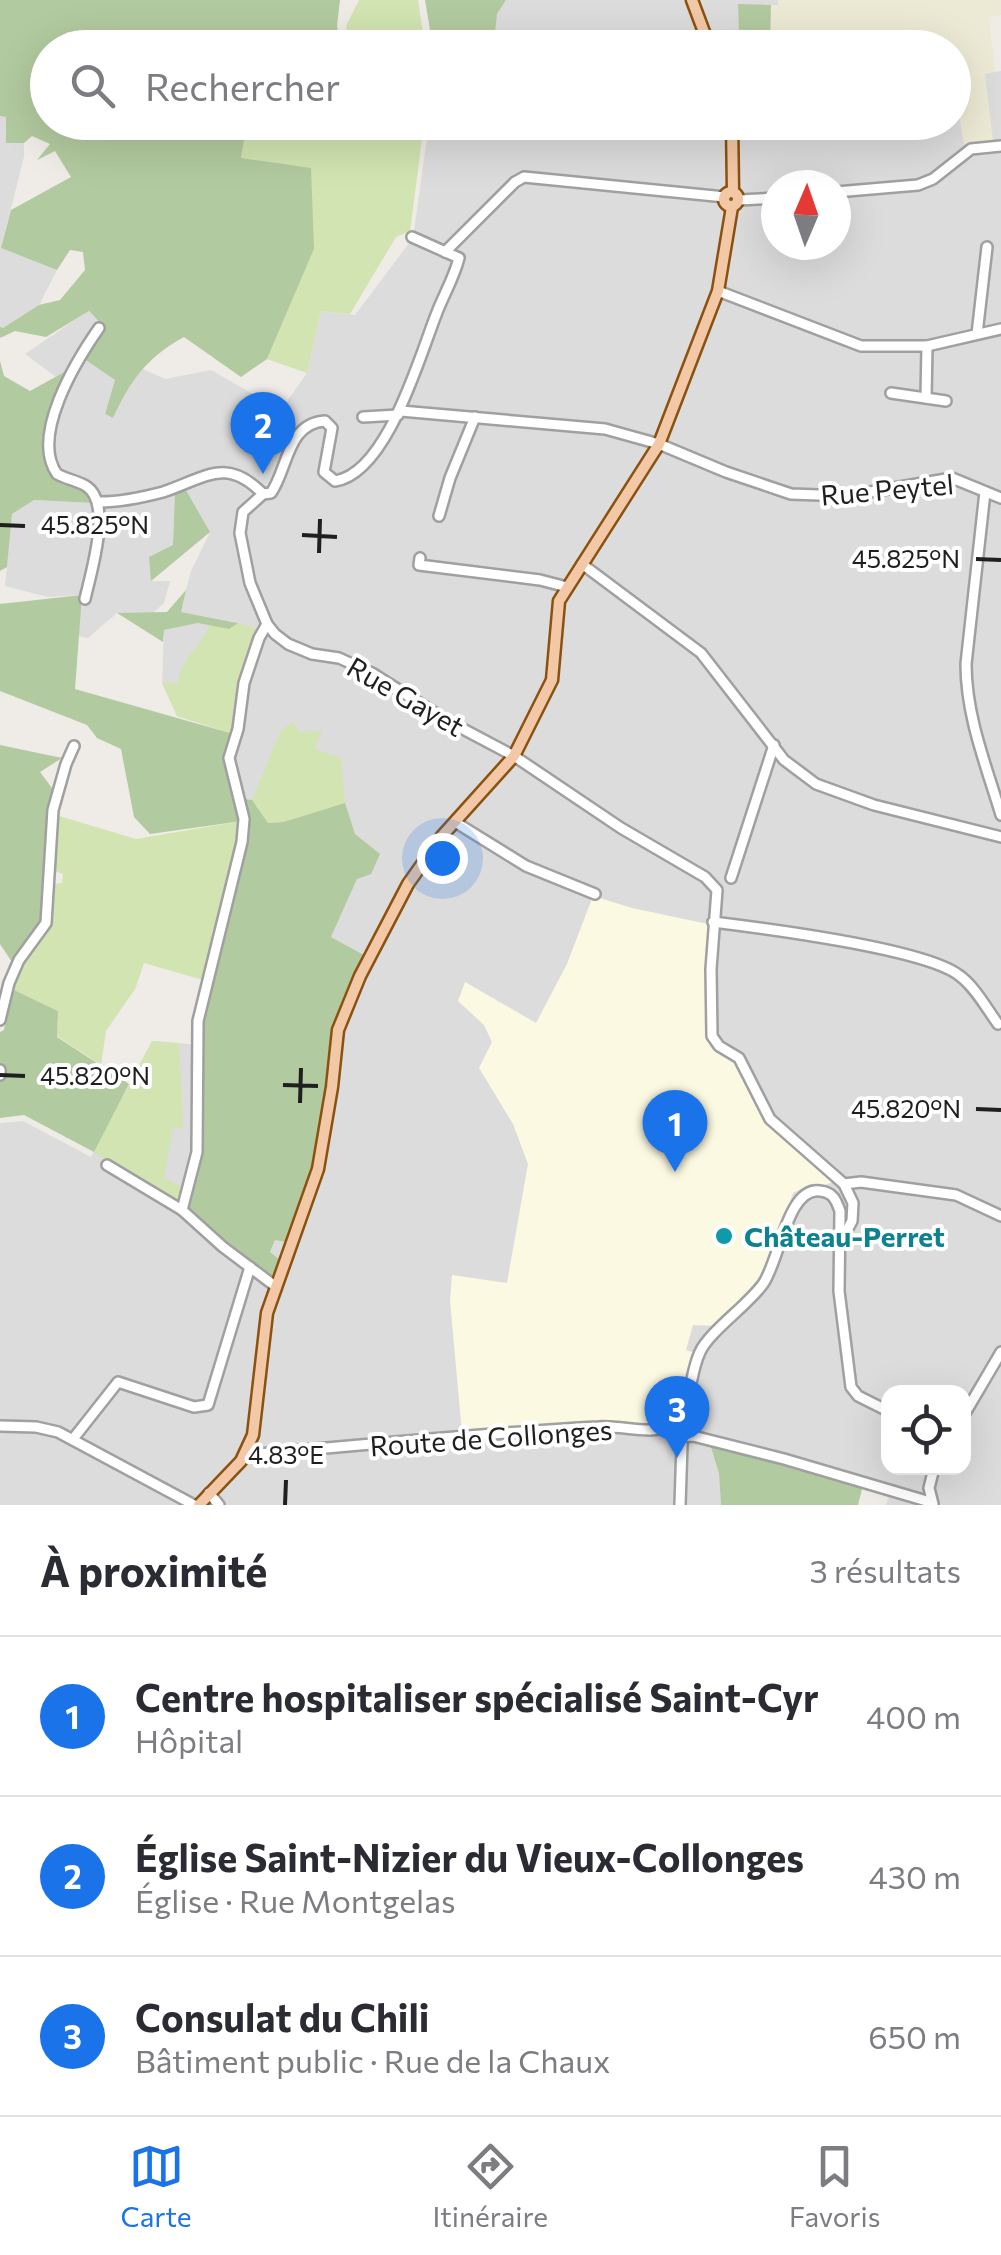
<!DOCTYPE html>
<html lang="fr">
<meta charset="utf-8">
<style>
:root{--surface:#fff;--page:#f7f7f7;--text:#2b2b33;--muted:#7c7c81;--line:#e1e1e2;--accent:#1a73e8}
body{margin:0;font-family:Commissioner,sans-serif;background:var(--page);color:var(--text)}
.controls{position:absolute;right:30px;bottom:30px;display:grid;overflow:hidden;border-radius:20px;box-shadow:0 10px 40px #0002}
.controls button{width:90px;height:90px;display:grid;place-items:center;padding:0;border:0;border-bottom:2px solid var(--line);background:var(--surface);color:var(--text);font:50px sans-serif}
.compass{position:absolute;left:761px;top:170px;width:90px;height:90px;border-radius:50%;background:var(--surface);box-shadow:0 10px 40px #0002;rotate:2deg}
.you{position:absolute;left:442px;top:858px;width:35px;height:35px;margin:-25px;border:8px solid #fff;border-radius:50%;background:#1a73e8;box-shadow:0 0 0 15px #1a73e833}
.badge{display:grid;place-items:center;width:65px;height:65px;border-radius:50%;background:var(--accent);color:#fff;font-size:32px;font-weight:700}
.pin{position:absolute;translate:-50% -82px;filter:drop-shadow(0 2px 5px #0008)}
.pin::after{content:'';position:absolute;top:52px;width:35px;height:30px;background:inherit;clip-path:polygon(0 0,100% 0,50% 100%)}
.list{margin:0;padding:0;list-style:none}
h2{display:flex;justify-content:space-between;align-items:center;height:130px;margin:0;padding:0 40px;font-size:42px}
h2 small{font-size:32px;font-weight:400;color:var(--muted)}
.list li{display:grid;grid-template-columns:65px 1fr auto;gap:30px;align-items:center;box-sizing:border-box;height:160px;padding:0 40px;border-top:2px solid var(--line)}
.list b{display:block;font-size:38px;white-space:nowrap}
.list p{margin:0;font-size:32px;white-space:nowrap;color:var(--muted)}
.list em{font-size:32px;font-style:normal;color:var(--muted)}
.icon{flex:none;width:55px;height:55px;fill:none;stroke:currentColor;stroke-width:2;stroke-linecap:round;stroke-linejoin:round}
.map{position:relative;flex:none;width:1001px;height:1505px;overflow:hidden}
.search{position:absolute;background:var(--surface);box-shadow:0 10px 40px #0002;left:30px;right:30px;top:30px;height:110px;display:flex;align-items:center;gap:25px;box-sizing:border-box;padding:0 35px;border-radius:55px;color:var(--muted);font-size:38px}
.sheet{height:610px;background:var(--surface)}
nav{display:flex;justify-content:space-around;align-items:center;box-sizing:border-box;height:140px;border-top:2px solid var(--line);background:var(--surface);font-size:28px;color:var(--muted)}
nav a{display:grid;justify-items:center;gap:5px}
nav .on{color:var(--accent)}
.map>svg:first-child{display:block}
.residential{fill:#dddcdc;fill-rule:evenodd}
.education{fill:#fcf9e2}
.farmland{fill:#ecead4}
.grass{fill:#d1e4b1}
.forest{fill:#b2ca9f}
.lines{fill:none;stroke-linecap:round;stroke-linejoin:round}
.minor-casing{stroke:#a0a0a0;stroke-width:14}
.major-casing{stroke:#8b520f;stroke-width:15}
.minor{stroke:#fff;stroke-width:9}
.major{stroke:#f3c8a7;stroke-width:10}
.ticks{fill:none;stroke:#1f1f1f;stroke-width:4}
.culture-dot{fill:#0f9aa8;stroke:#fff;stroke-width:4}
.labels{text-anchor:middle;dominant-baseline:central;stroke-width:8;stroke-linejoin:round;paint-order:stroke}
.street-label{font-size:28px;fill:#1f1f1f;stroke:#fff}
.culture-label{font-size:28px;font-weight:bold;fill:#0d838f;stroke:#fff;text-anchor:start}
.ticks-label{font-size:25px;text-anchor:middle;fill:#1f1f1f;stroke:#fff;stroke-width:8;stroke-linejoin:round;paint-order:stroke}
</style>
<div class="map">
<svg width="1001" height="1505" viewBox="0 0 1001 1505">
<rect width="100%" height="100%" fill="#efebe6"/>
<g class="residential">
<polygon points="506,0 778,0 778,5 738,5 739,41 733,47 431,48 432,42 494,32 497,14"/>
<path d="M1001,71v1434h-115l4,-12 -180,-48 9,29 2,31h-721v-382l23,-2 68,36 61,-116 49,4 -4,135 73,72 5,-12 9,2 26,-69 17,-85 6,-61 31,-72 -33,-18 26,-58 -73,-57 -47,-23 -13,-40 6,-26 -53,-17 -15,-33 2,-53 34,-7 38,-1 -56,-10 11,-41 19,-39 -35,-41 -2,54 -22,36h19l-6,22 -13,12 -34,-2 -29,25 -11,-2 5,-41 -34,2 -43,-11 7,-72 22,-14 57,3 -6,-14 -31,-12 -10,-14 4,-41 19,-51 -11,6 -31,-23 63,-43 17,16 10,54 -10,33 8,4 12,-27 18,-22 22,10 46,-9 70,40 26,-37 14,-62 34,4 58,-77 16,-115 309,-1 2,10 70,-6 1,-4h143v-39l10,61 21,-71zM776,185h60v60h-60zM888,1392h76v76h-76z"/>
<polygon points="0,116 6,116 6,143 24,143 24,157 1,248 57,270 39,305 3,329 0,327"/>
</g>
<polygon class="education" points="593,896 632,908 708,924 710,1045 739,1065 756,1104 773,1130 833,1182 825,1185 810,1184 793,1193 771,1257 758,1279 716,1326 693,1325 686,1350 695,1353 685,1399 670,1396 667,1405 660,1405 655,1426 595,1422 462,1433 450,1300 452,1275 507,1283 528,1164 513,1124 479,1068 492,1042 484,1025 458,1001 465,982 536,1023 567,964"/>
<polygon class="farmland" points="778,0 1001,0 1001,15 989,17 995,72 985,74 993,141 964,144 954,83 954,48 770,48 771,5 778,5"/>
<g class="grass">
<polygon points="359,0 418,0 425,47 343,47 347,24"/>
<polygon points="247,123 424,123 410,231 396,237 350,314 321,311 307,373 267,359 314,249 241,158"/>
<path d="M238,623l20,6 -20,52 -8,52 -53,-17 -15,-33h16c4,-28 22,-33 32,-59l19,5z"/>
<polygon points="293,722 300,732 322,731 314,749 341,758 345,803 284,822 267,823 252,800 281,730"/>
<polygon points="59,816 136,839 242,821 203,980 144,963 135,989 106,1031 101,1065 57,1036 58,1011 14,990 22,964 51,923 55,884 62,883 63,874 55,871"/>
<polygon points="152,1041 179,1043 183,1129 173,1127 164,1178 183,1187 178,1201 94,1152"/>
</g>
<g class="forest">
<path d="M0,0h340l-3,26 4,21 -293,1v74l199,1 -6,35 70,10 3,81 -47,110 -26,18 -57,-40c-37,20 -54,44 -71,81l-8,-4 10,-34 -32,-22 22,-30 -16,-17 -43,26 -31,-6 -15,7v-11l3,1 36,-23 21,-5 25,-30 -2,-18 -13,-2 -13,20 -56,-22 10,-38 60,-33 -16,-26 -18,9 13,-16 -18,-8 -8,7h-18v-26l-6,-1z"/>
<polygon points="425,0 506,0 497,14 495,32 432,42"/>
<polygon points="738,4 771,5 770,47 733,47 739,41"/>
<path d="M0,361l4,15 26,15 38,-21c-8,23 -39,88 -14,107 16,13 26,4 39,26l-59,-3 -22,14 -5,53 -7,4z"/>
<polygon points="184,487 210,532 151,581 149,557 173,545 175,490"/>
<polygon points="186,590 181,612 238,623 229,629 198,623 164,630 163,642 117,613 167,612"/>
<polygon points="82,595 75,689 230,733 224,759 242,821 150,834 134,817 121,749 97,738 87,725 0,691 0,604"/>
<polygon points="0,745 62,758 40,772 52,788 41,923 12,962 0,944"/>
<polygon points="244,799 252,800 268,823 284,822 345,803 355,834 380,854 371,874 357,879 331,937 364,955 333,1027 327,1088 310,1173 285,1242 275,1240 270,1252 280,1260 272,1280 185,1208 193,1180 197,1180 198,1176 195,1173 202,1026 244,842"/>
<polygon points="14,990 58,1011 57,1037 129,1084 94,1152 24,1115 0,1118 0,1032 4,1030 7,1010"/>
<polygon points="710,1444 863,1485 858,1505 721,1505 719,1474"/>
</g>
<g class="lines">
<g class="minor-casing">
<g id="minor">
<polyline points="836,192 918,185 933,179 971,149 1001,146"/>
<polyline points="739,200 776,198"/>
<path d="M412,237l47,21c-5,20 -16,38 -23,57 -17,43 -49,158 -101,166l-11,-9 8,-44 -7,-7c-38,2 -37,48 -54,72l-8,1 -20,18 -3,21 10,50 17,41 8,10 13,10 24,10 27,4 33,15 74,47 68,36 107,72 84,49 12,13 -6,79 1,67 7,10 20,12 31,61 74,65 9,19 -1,18 -12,22"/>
<polyline points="445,252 515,182 524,177 725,197"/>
<polyline points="718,291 861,346 927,346 1001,329"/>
<polyline points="977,334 987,247"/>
<polyline points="891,393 946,401"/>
<polyline points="926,398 927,346"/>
<polyline points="401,411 605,429 659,444 726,472 791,494 847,496 952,478 1001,498"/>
<polyline points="363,417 398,415"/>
<path d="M985,492l-19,172c0,52 20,101 35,151"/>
<path d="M100,502c19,0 44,-5 63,-10 42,-14 63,-36 100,2"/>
<polyline points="439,516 450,478 475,417"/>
<polyline points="420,558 419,565 540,580 567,587"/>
<polyline points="582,564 701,653 784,760 816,784 874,805 1001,837"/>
<path d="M85,599c6,-27 28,-96 1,-113 -8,-5 -20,-7 -29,-12 -27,-38 19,-113 42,-146"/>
<polyline points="267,624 259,638 244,683 238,729 229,758 244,819 242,842 198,1021 197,1152 182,1210 223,1247 275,1286"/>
<polyline points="455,822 526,866 595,894"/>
<polyline points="731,878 774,745"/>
<path d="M713,922c49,6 214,27 247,54 15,11 27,33 38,48"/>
<polyline points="0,1020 9,983 19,960 46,923 53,810 66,764 74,746"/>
<polyline points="0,1070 0,1075"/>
<polyline points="107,1165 182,1210"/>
<polyline points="844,1184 861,1182 956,1195 1001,1216"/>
<polyline points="964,1415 1001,1352"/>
<path d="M674,1425c18,-19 15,-50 26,-73 9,-20 48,-47 63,-68 17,-24 24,-97 57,-93 13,1 16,9 20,20l-1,80 12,96 7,9 30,15"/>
<polyline points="0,1426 36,1427 58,1432 194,1505"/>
<polyline points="678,1432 682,1444 680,1505"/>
<polyline points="680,1437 693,1436 784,1459 930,1502"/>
<polyline points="73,1439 118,1382 194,1407 208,1405 250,1267"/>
<path d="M248,1451l11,3c113,-10 226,-21 339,-27 26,-2 52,9 76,-2"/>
<polyline points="209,1493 219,1505"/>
<polyline points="933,1504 929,1488 934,1468"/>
</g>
</g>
<g class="major-casing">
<g id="major">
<polyline points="692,0 710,48"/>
<polyline points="732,122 733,192"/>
<circle cx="731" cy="199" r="7"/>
<polyline points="199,1505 241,1461 253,1435 267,1313 318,1169 332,1087 338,1030 360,976 408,884 442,836 514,756 552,680 559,601 659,444 718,291 732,207"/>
</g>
</g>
<use href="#minor" class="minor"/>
<use href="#major" class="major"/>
</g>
<path class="ticks" d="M0,525l25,1M302,535l35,2M319,553l1,-34M976,559l25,1M0,1075l25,1M283,1085l35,1M300,1103l1,-35M976,1109l25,1M285,1505l1,-25"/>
<circle class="culture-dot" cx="724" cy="1236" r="10"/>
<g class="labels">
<g class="street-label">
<text transform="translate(887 489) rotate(-5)">Rue Peytel</text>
<text transform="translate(406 696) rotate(30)">Rue Gayet</text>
<text transform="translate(491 1437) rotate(-4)">Route de Collonges</text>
</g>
<g class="culture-label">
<text x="744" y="1236">Château-Perret</text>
</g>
</g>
<g class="ticks-label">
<text x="95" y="534">45.825°N</text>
<text x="906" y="568">45.825°N</text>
<text x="95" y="1085">45.820°N</text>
<text x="906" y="1118">45.820°N</text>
<text x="286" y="1464">4.83°E</text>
</g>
</svg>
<div class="controls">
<button><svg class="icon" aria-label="locate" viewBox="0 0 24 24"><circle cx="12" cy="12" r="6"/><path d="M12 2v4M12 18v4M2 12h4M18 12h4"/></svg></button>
</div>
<svg class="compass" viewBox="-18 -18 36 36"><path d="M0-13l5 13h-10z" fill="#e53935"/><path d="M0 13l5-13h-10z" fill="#7c7c81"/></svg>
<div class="you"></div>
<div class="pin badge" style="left:675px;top:1172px">1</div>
<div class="pin badge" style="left:263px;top:474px">2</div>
<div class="pin badge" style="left:677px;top:1458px">3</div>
<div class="search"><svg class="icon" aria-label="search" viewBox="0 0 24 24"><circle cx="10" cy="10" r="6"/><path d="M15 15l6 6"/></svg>Rechercher</div>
</div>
<section class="sheet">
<h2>À proximité<small>3 résultats</small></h2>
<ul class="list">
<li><span class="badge">1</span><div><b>Centre hospitaliser spécialisé Saint-Cyr</b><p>Hôpital</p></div><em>400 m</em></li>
<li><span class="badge">2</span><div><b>Église Saint-Nizier du Vieux-Collonges</b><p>Église · Rue Montgelas</p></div><em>430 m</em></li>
<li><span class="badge">3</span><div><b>Consulat du Chili</b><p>Bâtiment public · Rue de la Chaux</p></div><em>650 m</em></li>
</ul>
</section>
<nav>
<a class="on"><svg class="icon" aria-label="map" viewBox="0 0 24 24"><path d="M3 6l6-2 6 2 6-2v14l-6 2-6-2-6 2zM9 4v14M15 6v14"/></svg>Carte</a>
<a><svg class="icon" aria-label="directions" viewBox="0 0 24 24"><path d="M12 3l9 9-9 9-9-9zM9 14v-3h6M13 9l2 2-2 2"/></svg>Itinéraire</a>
<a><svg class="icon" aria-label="saved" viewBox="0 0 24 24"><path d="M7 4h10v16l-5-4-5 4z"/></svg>Favoris</a>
</nav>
